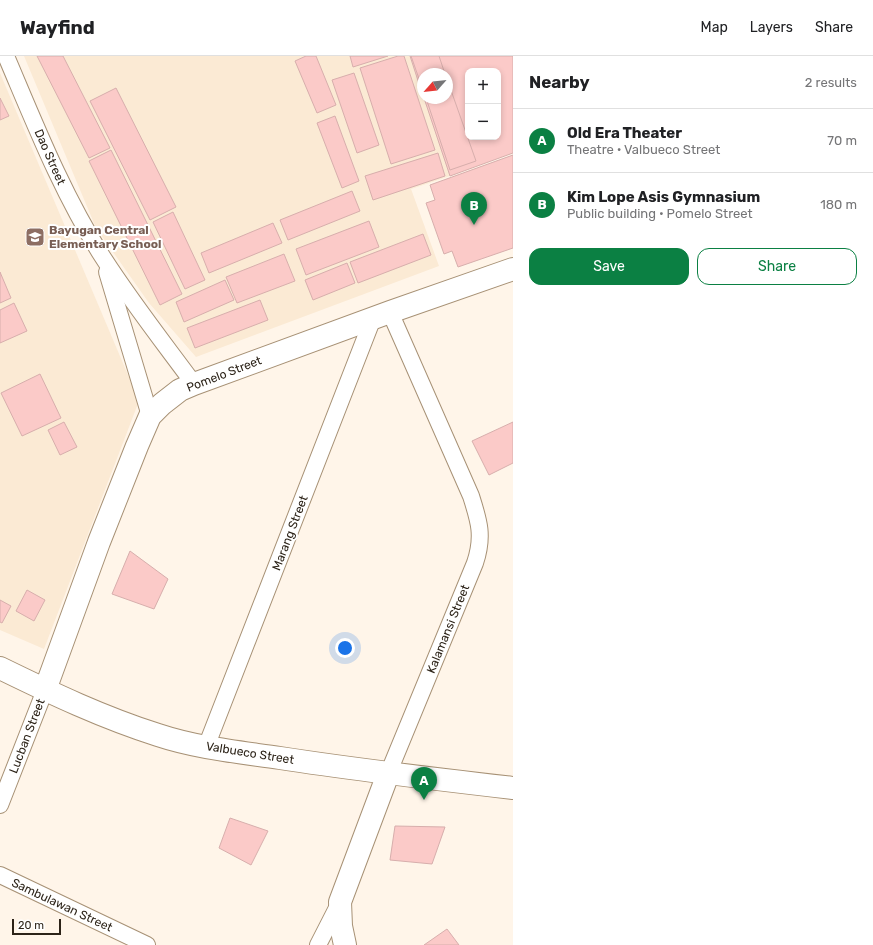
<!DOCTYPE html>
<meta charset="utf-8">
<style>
:root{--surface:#fff;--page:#f2f2f2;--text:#202124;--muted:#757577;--line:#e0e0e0;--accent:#0b8043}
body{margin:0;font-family:Rubik,sans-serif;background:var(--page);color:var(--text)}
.controls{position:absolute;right:12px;top:12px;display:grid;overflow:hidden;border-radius:8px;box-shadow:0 2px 6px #0003}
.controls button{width:36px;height:36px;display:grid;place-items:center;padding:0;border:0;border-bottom:1px solid var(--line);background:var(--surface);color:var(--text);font:20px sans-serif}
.compass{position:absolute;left:417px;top:12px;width:36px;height:36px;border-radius:50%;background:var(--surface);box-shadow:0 2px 6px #0003;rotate:243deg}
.scale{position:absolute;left:12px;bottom:10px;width:49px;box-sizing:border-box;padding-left:4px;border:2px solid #2c2318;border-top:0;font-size:11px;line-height:14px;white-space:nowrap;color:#2c2318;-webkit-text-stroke:3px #fff;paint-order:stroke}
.you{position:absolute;left:345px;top:592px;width:14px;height:14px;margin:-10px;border:3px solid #fff;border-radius:50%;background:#1a73e8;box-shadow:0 0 0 6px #1a73e833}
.badge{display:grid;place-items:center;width:26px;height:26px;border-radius:50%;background:var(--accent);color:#fff;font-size:13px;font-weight:700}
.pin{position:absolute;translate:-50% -33px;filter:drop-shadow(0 1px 2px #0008)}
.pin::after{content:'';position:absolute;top:21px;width:14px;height:12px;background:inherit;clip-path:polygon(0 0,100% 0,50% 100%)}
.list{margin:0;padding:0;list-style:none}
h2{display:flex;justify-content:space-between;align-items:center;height:52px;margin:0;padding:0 16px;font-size:17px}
h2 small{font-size:13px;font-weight:400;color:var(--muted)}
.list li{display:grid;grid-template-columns:26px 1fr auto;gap:12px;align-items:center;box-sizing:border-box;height:64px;padding:0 16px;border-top:1px solid var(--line)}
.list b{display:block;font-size:15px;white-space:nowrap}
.list p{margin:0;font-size:13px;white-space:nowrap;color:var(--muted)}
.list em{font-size:13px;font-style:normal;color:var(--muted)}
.actions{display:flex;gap:8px;padding:12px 16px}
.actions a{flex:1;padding:9px 0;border:1px solid var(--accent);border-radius:12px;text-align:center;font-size:14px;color:var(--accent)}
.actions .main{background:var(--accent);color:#fff}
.map{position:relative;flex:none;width:513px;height:889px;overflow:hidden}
header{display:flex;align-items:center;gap:24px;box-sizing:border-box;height:56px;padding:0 20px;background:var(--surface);border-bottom:1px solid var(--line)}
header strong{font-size:19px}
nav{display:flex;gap:22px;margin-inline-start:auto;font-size:14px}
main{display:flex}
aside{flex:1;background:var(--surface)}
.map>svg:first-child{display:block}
.built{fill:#fbead4}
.building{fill:#fbcac8;stroke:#d7aeac;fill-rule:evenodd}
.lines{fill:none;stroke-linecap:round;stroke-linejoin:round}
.street-casing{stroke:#a79175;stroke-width:18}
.secondary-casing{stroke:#a79175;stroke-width:24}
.street{stroke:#fff;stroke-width:16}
.secondary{stroke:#fff;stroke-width:22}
.labels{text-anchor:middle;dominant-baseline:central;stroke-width:4;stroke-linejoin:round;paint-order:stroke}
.street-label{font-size:12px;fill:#2c2318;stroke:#fff}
.education-label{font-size:12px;font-weight:bold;fill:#785e54;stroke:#fff;text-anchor:start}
</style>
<header>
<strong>Wayfind</strong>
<nav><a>Map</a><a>Layers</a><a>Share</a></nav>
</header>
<main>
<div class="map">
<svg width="513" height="889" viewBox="0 0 513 889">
<rect width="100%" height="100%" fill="#fff5e9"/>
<g class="built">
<polygon points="24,0 410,0 450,120 411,133 439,210 196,301 149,247 96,172"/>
<polygon points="0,17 139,345 44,593 0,574"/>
</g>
<g class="building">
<polygon points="37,0 63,0 110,92 89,102"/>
<polygon points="306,0 316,0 336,49 317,57 295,5"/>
<polygon points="350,0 388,0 353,11"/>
<polygon points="398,0 404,0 435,94 391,108 360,12"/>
<path d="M410,0h103v97l-63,23 -26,-78h23v-24h-24v22zM468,15h30v66h-30z"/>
<polygon points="411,0 439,0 445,18 423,18 423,34"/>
<polygon points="354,17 379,89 357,97 332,24"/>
<polygon points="447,23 476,105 450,114 426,42 447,42"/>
<polygon points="116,32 176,151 150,164 90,45"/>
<polygon points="0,42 9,60 0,64"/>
<polygon points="335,60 359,125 342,132 317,67"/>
<polygon points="111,94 182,238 160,249 89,105"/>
<polygon points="438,97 445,120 373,144 365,120"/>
<polygon points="513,99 513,192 458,211 452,195 444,198 426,147 435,144 430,129"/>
<polygon points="352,135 360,155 288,184 280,164"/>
<polygon points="173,156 205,224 185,233 153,166"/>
<polygon points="369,165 379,191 306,219 296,193"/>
<polygon points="273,167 282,187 209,217 201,197"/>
<polygon points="423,178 431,199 358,227 350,206"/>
<polygon points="284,198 295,225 237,247 226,221"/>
<polygon points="347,207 355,227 313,244 305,224"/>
<polygon points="0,216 11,242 0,247"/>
<polygon points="225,224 234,244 184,266 176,246"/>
<polygon points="260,244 268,264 195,292 187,272"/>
<polygon points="14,247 27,275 0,287 0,254"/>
<polygon points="40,318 61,362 22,380 1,337"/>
<polygon points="64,366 77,391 60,399 48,374"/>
<polygon points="513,366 513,407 489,419 472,385"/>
<polygon points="130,495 168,523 154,553 112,538"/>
<polygon points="27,534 45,544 34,565 16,555"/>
<polygon points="0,544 11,550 2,567 0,566"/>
<polygon points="230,762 268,775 251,809 219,792"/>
<polygon points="395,770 445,771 432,808 390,804"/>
<polygon points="447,873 459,889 424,889"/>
</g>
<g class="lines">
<g class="street-casing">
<g id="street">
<path d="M6,0c29,68 56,137 96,200 28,44 61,86 92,128"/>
<polyline points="107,216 150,360"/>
<polyline points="206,691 373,262"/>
<path d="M388,718l87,-211c9,-27 4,-42 -4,-67l-81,-184"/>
<polyline points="0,749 45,634"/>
<polyline points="0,819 147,889"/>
<polyline points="318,889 340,846"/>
</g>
</g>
<g class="secondary-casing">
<g id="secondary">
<path d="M0,612c51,25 104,50 158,67 39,13 81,17 122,23 77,12 155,21 233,30"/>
<polyline points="45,634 99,486 137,390 150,360 162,348 180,334 194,328 390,256 513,213"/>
<polyline points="345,889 341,870 340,846 388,718"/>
</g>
</g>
<use href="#street" class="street"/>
<use href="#secondary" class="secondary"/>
</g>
<defs>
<g id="school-square" transform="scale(1)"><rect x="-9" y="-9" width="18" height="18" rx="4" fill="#8d6e63" stroke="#fff"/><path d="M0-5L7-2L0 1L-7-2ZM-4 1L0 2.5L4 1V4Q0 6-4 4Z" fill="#fff"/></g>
</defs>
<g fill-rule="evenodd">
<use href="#school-square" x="35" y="181"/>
</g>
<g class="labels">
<g class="street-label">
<text transform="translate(50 101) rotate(66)">Dao Street</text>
<text transform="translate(224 318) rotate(-21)">Pomelo Street</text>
<text transform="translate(290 477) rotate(-69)">Marang Street</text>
<text transform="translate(448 573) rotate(-68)">Kalamansi Street</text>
<text transform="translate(27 680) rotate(-69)">Lucban Street</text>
<text transform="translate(250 697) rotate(9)">Valbueco Street</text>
<text transform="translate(62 849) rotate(25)">Sambulawan Street</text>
</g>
<g class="education-label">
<text x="49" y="174">Bayugan Central<tspan x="49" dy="14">Elementary School</tspan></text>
</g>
</g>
</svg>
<div class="controls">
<button>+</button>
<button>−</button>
</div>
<svg class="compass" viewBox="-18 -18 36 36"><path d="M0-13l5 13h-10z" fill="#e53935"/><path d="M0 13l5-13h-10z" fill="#757577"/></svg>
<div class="scale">20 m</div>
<div class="you"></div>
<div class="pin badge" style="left:424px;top:744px">A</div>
<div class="pin badge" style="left:474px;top:169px">B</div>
</div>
<aside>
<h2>Nearby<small>2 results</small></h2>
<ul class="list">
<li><span class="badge">A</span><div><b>Old Era Theater</b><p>Theatre · Valbueco Street</p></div><em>70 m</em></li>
<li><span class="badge">B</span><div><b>Kim Lope Asis Gymnasium</b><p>Public building · Pomelo Street</p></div><em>180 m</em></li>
</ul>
<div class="actions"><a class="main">Save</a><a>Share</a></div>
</aside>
</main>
